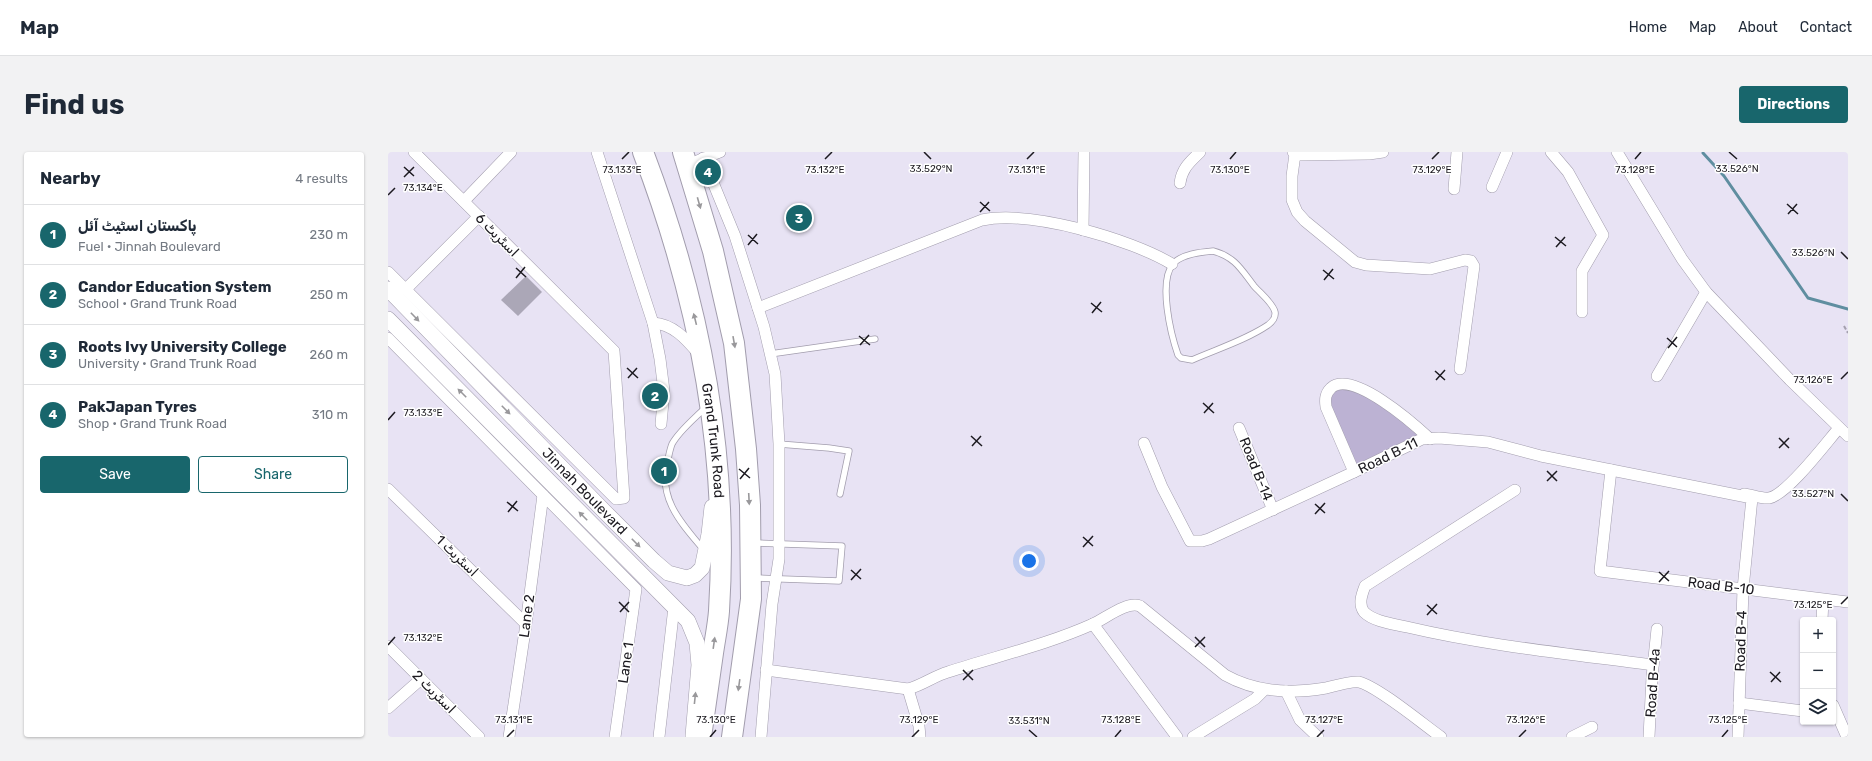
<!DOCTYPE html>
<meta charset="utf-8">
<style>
:root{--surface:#fff;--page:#f2f2f3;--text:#1f2937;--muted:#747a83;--line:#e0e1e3;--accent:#18666c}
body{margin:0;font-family:Rubik,Vazirmatn,sans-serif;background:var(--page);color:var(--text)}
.controls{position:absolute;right:12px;bottom:12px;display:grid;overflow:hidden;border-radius:4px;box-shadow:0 1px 3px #0004}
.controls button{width:36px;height:36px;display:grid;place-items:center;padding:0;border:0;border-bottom:1px solid var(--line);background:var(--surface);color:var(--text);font:20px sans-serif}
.you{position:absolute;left:641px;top:409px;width:14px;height:14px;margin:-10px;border:3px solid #fff;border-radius:50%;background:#1a73e8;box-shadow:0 0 0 6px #1a73e833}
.badge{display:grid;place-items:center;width:26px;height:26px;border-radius:50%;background:var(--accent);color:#fff;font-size:13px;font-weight:700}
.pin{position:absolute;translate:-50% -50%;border:2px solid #fff;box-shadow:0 1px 4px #0006}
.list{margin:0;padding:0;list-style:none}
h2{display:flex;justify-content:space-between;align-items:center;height:52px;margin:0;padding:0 16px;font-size:17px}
h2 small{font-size:13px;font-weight:400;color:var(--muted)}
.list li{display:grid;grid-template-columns:26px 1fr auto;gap:12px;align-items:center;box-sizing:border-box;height:60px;padding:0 16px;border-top:1px solid var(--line)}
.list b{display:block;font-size:15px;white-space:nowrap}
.list p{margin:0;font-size:13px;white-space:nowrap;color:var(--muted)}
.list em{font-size:13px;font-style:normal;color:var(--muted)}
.actions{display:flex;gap:8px;padding:12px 16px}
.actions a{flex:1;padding:9px 0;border:1px solid var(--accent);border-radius:4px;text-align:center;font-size:14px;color:var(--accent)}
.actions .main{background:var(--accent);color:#fff}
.icon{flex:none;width:22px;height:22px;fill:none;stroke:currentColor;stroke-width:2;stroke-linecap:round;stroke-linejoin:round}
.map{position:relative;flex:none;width:1460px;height:585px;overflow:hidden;border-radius:4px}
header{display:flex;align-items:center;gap:24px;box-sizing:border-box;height:56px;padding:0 20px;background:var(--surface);border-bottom:1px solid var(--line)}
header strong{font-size:19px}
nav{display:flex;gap:22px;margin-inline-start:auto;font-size:14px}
.intro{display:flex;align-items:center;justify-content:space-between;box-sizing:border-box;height:96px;padding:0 24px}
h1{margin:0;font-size:28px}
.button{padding:10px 18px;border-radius:4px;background:var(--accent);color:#fff;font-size:14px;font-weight:700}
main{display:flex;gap:24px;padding:0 24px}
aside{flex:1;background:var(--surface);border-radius:4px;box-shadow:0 1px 3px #0004}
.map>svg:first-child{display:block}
.green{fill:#bcb2d3}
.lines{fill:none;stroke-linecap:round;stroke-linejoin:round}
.stream{stroke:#5f8ea0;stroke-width:3}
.building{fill:#aba7b7}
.lane-casing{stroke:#a29dad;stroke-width:7}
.street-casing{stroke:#a29dad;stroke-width:12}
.secondary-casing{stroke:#a29dad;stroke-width:16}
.highway-casing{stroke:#a29dad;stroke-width:22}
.path{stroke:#a4a0ae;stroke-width:2;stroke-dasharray:4 2;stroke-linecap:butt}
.lane{stroke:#fff;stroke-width:5.5}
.street{stroke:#fff;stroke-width:11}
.secondary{stroke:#fff;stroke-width:15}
.highway{stroke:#fff;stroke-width:20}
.oneway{fill:#99989b}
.ticks{fill:none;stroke:#1c1a20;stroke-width:1.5}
.labels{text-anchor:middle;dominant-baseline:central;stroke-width:3;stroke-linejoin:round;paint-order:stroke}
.street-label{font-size:14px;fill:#1c1a20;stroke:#fff}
.ticks-label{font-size:10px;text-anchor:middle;fill:#1c1a20;stroke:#fff;stroke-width:3;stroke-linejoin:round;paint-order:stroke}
</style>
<header>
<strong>Map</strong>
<nav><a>Home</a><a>Map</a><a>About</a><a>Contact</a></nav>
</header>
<div class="intro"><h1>Find us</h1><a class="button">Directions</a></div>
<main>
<aside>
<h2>Nearby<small>4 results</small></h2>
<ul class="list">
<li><span class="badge">1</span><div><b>پاکستان اسٹیٹ آئل</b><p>Fuel · Jinnah Boulevard</p></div><em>230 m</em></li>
<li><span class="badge">2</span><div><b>Candor Education System</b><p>School · Grand Trunk Road</p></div><em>250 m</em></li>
<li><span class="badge">3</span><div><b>Roots Ivy University College</b><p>University · Grand Trunk Road</p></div><em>260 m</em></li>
<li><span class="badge">4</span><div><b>PakJapan Tyres</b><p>Shop · Grand Trunk Road</p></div><em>310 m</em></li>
</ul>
<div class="actions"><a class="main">Save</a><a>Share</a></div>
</aside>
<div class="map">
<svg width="1460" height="585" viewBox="0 0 1460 585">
<rect width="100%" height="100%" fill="#e8e3f4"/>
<polygon class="green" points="947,235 969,237 1040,286 968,318 940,255"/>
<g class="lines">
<polyline class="stream" points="1315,1 1336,24 1420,146 1460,157"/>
</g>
<polygon class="building" points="138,124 154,140 130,164 113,148"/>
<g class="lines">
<g class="lane-casing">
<g id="lane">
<path d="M825,99c22,6 28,18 41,35 6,7 19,17 21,26 1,6 -3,10 -7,13 -22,15 -51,24 -76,35l-11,-2 -3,-3c-7,-20 -20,-73 -5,-91 8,-10 28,-12 40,-13z"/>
<polyline points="382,202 487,187"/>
<polyline points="391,292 441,296 461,299 452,342"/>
<path d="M315,397c-23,-27 -46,-52 -35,-90 1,-4 2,-10 4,-15 7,-13 22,-25 33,-36"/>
<polyline points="366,426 451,429 454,394 366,391"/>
</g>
</g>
<g class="street-casing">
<g id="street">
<polyline points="209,0 265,171 272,207 276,239 273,272"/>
<polyline points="905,0 909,3 981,2 995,0"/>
<polyline points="1163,0 1180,20 1215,83 1194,119 1194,160"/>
<polyline points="1229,0 1294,107 1318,140 1402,228 1460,284"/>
<polyline points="907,2 904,24 904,48 909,60 917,69 967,110 978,113 1042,117 1077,108 1083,109 1086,114 1072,217"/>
<polyline points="315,6 347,84 376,175 387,222 391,292 391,407 384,452 373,585"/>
<polyline points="309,9 332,0"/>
<path d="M792,31c2,-15 10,-21 20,-31"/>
<polyline points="1104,35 1119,0"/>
<polyline points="1066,37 1069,0"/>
<polyline points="76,49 123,0"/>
<polyline points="695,78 696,0"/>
<polyline points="0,120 228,347 236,346 226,199 26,0"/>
<polyline points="18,137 91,64"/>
<path d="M370,156l224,-88c49,-10 148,19 190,44"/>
<path d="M265,171c20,1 33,16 45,30"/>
<polyline points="0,186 248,437 227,585"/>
<polyline points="1269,224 1318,140"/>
<polyline points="851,276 885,358"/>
<polyline points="756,291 774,335 802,389 814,389 821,387 966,320 1034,287 1051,286 1100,290 1153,304 1364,346 1355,437 1350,585"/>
<polyline points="1223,318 1212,419 1460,450"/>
<path d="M966,320l-28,-65c-1,-8 -1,-13 5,-19 21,-19 83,36 99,51"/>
<polyline points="0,337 138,472"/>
<path d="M1127,338l-150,96c-3,8 -7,18 -1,26 10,10 30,12 43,15 81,19 164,27 246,38"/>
<path d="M1356,342c8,1 18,5 25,4 18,-3 57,-55 70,-70"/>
<polyline points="1434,468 1435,448"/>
<polyline points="705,472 789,585"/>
<polyline points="0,494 91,585"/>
<path d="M378,518l142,19c15,-4 26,-13 40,-17 49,-16 98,-27 145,-48 13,-6 34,-23 47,-18l85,69c32,18 66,19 101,13 8,-2 26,-7 33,-6 18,4 65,43 82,55"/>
<polyline points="520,537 531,574 532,585"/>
<polyline points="898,539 912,568 930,585"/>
<polyline points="1351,551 1415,559"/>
<polyline points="1445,553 1459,585"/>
<polyline points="0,556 33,527"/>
<polyline points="121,585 138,472 155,343"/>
<polyline points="271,585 286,455"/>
<polyline points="805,585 867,547 876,538"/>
<polyline points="1184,585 1204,575"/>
<polyline points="1261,585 1264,525 1269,477"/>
</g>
</g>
<g class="secondary-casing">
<g id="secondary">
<path id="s1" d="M0,137l215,221 51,51 14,12 19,5 8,-3 7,-7 7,-34 3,-27"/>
<polyline points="0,167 300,469 309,491 311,513 305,584"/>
</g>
</g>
<g class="highway-casing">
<g id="highway">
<path id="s2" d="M255,0c56,147 86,301 76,459 -1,14 -4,28 -6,42 -4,28 -8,56 -12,84"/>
<polyline points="295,0 325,99 346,191 358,297 362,353 363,447 344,585"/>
</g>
</g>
<polyline class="path" points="1456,174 1460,181"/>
<use href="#lane" class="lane"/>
<use href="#street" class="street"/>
<use href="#secondary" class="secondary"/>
<use href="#highway" class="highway"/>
</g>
<defs><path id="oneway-solid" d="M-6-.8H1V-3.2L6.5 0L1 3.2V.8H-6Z"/></defs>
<g class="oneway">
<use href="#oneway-solid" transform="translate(311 51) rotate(74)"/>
<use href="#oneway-solid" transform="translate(27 165) rotate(46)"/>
<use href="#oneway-solid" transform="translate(307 167) rotate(-104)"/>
<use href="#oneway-solid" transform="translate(346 190) rotate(80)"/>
<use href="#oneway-solid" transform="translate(74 241) rotate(-135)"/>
<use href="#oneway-solid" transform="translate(118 258) rotate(45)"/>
<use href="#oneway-solid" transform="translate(361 347) rotate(87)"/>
<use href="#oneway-solid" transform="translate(195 364) rotate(-135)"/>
<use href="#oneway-solid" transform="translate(248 391) rotate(45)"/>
<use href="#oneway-solid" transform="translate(326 491) rotate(-82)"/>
<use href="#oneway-solid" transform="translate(351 533) rotate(98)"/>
<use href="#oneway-solid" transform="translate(307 546) rotate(-84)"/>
</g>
<path class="ticks" d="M536,0l7,7M1341,0l8,7M234,7l7,-7M437,7l7,-7M639,7l7,-7M842,7l6,-7M1044,7l7,-7M1247,7l6,-7M16,15l10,9M16,25l10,-10M0,43l7,-7M592,50l10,9M1399,52l11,10M592,60l9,-10M1400,62l9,-10M360,83l10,9M1167,85l11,9M360,93l9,-11M1168,95l9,-10M1453,100l7,7M128,116l10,9M935,118l11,9M128,126l9,-11M936,128l9,-11M703,151l11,9M704,161l9,-11M471,184l11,9M1279,186l10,9M472,193l9,-10M1280,196l9,-11M239,216l11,10M1047,219l10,9M240,226l9,-10M1453,227l7,-7M1048,228l9,-10M815,251l11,10M816,261l9,-10M0,268l7,-8M583,284l11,10M1391,286l10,10M584,294l9,-10M1391,296l10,-10M351,317l11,9M1159,319l10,10M352,327l9,-11M1159,329l10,-10M1453,342l7,7M119,350l11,9M927,352l10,9M120,360l9,-11M927,362l10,-11M695,385l10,9M695,395l10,-11M463,418l10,9M1271,420l10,9M463,428l10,-11M1271,430l10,-11M231,450l10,10M1453,452l7,-7M1039,453l10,9M232,460l9,-10M1039,463l10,-11M807,485l10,10M0,493l7,-8M807,495l10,-10M575,518l10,10M1382,520l11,10M575,528l10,-10M1383,530l9,-10M641,578l8,7M119,585l7,-7M322,585l6,-7M524,585l7,-7M727,585l6,-7M929,585l7,-7M1131,585l7,-7M1334,585l6,-7"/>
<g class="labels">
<g class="street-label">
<text transform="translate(109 83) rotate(45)">اسٹریٹ 6</text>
<text stroke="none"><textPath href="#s2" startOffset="298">Grand Trunk Road</textPath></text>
<text transform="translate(1000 304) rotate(-26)">Road B-11</text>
<text transform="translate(868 317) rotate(68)">Road B-14</text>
<text stroke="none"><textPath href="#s1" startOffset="282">Jinnah Boulevard</textPath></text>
<text transform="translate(69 404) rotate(44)">اسٹریٹ 1</text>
<text transform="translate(1333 434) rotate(7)">Road B-10</text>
<text transform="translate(139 464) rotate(-82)">Lane 2</text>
<text transform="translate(1353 489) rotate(-88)">Road B-4</text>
<text transform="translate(238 511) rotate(-82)">Lane 1</text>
<text transform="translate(1265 531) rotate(-86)">Road B-4a</text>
<text transform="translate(46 540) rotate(45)">اسٹریٹ 2</text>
</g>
</g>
<g class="ticks-label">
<text x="1349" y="20">33.526°N</text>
<text x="543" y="20">33.529°N</text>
<text x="234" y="21">73.133°E</text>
<text x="437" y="21">73.132°E</text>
<text x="639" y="21">73.131°E</text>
<text x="842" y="21">73.130°E</text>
<text x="1044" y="21">73.129°E</text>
<text x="1247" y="21">73.128°E</text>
<text x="35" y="39">73.134°E</text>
<text x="1425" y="104">33.526°N</text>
<text x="1425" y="231">73.126°E</text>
<text x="35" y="264">73.133°E</text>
<text x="1425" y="345">33.527°N</text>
<text x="1425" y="456">73.125°E</text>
<text x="35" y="489">73.132°E</text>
<text x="126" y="571">73.131°E</text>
<text x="328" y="571">73.130°E</text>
<text x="531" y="571">73.129°E</text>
<text x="733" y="571">73.128°E</text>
<text x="936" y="571">73.127°E</text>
<text x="1138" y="571">73.126°E</text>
<text x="1340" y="571">73.125°E</text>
<text x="641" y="572">33.531°N</text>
</g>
</svg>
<div class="controls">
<button>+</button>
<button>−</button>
<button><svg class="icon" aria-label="layers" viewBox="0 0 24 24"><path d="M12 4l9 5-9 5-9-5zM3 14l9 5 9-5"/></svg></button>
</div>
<div class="you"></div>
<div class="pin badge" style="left:276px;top:319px">1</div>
<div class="pin badge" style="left:267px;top:244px">2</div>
<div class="pin badge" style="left:411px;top:66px">3</div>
<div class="pin badge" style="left:320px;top:20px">4</div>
</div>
</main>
